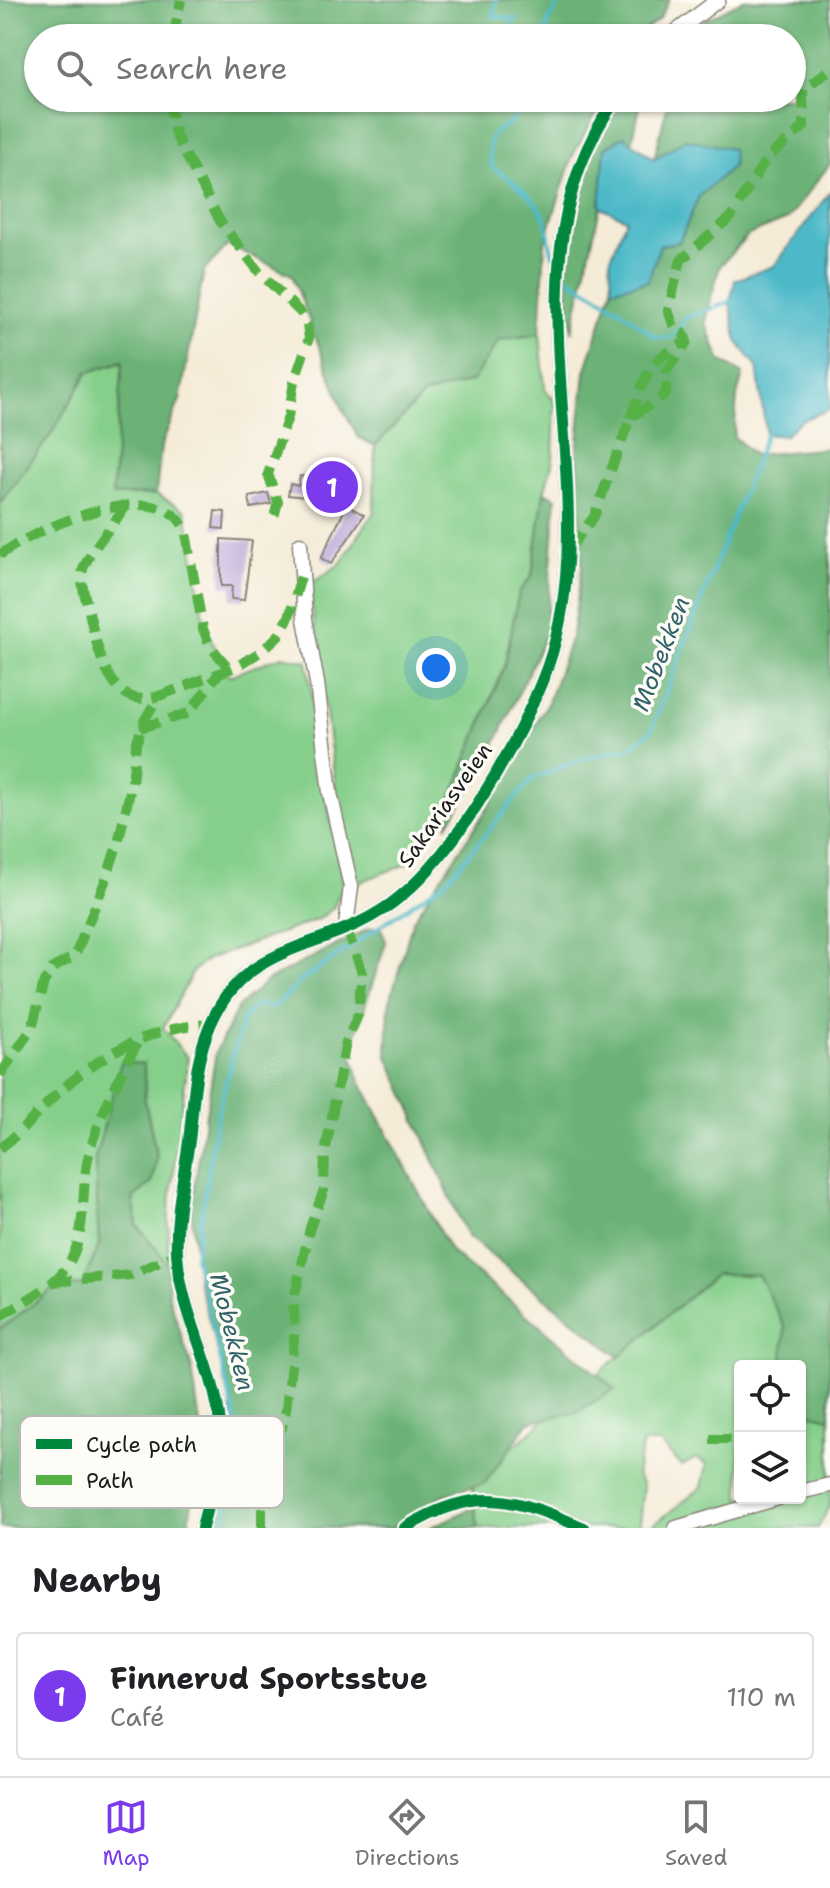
<!DOCTYPE html>
<meta charset="utf-8">
<style>
:root{--surface:#fff;--page:#f2f2f2;--text:#202124;--muted:#757577;--line:#e0e0e0;--accent:#7c3aed}
body{margin:0;font-family:"Shantell Sans",sans-serif;background:var(--page);color:var(--text)}
.controls{position:absolute;right:24px;bottom:24px;display:grid;overflow:hidden;border-radius:8px;box-shadow:0 2px 6px #0004}
.controls button{width:72px;height:72px;display:grid;place-items:center;padding:0;border:0;border-bottom:2px solid var(--line);background:var(--surface);color:var(--text);font:40px sans-serif}
.you{position:absolute;left:436px;top:668px;width:28px;height:28px;margin:-20px;border:6px solid #fff;border-radius:50%;background:#1a73e8;box-shadow:0 0 0 12px #1a73e833}
.badge{display:grid;place-items:center;width:52px;height:52px;border-radius:50%;background:var(--accent);color:#fff;font-size:26px;font-weight:700}
.pin{position:absolute;translate:-50% -50%;border:4px solid #fff;box-shadow:0 2px 8px #0006}
.list{margin:0;padding:0;list-style:none}
h2{display:flex;justify-content:space-between;align-items:center;height:104px;margin:0;padding:0 32px;font-size:34px}
h2 small{font-size:26px;font-weight:400;color:var(--muted)}
.list li{display:grid;grid-template-columns:52px 1fr auto;gap:24px;align-items:center;box-sizing:border-box;height:128px;margin:0 16px 16px;padding:0 16px;border:2px solid var(--line);border-radius:8px}
.list b{display:block;font-size:30px;white-space:nowrap}
.list p{margin:0;font-size:26px;white-space:nowrap;color:var(--muted)}
.list em{font-size:26px;font-style:normal;color:var(--muted)}
.icon{flex:none;width:44px;height:44px;fill:none;stroke:currentColor;stroke-width:2;stroke-linecap:round;stroke-linejoin:round}
.map{position:relative;flex:none;width:830px;height:1528px;overflow:hidden}
.search{position:absolute;background:var(--surface);box-shadow:0 2px 6px #0004;left:24px;right:24px;top:24px;height:88px;display:flex;align-items:center;gap:20px;box-sizing:border-box;padding:0 28px;border-radius:44px;color:var(--muted);font-size:30px}
.sheet{height:248px;background:var(--surface)}
nav{display:flex;justify-content:space-around;align-items:center;box-sizing:border-box;height:112px;border-top:2px solid var(--line);background:var(--surface);font-size:22px;color:var(--muted)}
nav a{display:grid;justify-items:center;gap:4px}
nav .on{color:var(--accent)}
.map>svg:first-child{display:block}
.green{fill:#86cf8b;stroke:#517654;stroke-width:2;fill-rule:evenodd}
.forest{fill:#6cb277;stroke:#44674a;stroke-width:2}
.water{fill:#4db9c8;stroke:#346a72;stroke-width:2}
.lines{fill:none;stroke-linecap:round;stroke-linejoin:round}
.stream{stroke:#4db9c8;stroke-width:4}
.building{fill:#c0add9}
.minor-casing{stroke:#88847a;stroke-width:17}
.minor{stroke:#fff;stroke-width:14}
.quiet{stroke:#55b145;stroke-width:10;stroke-dasharray:20 10;stroke-linecap:butt}
.cycleway-casing{stroke:#fdfcf7;stroke-width:17}
.cycleway{stroke:#00873e;stroke-width:12}
.labels{text-anchor:middle;dominant-baseline:central;stroke-width:7;stroke-linejoin:round;paint-order:stroke}
.street-label{font-size:22px;fill:#1c1c1c;stroke:#fdfcf7}
.water-label{font-size:24px;font-style:italic;fill:#326369;stroke:#fdfcf7}
.key{fill:#fdfcf7;stroke:#bab9b5;stroke-width:2}
.key-label{font-size:22px;fill:#1c1c1c}
</style>
<div class="map">
<svg width="830" height="1528" viewBox="0 0 830 1528">
<rect width="100%" height="100%" fill="#fdfcf7"/>
<filter id="ink" filterUnits="userSpaceOnUse"><feTurbulence type="fractalNoise" baseFrequency=".0125" numOctaves="2"/><feDisplacementMap in="SourceGraphic" scale="16" xChannelSelector="R" yChannelSelector="G"/><feConvolveMatrix kernelMatrix="1 2 1 2 8 2 1 2 1" color-interpolation-filters="sRGB"/></filter>
<filter id="wash" filterUnits="userSpaceOnUse"><feTurbulence type="fractalNoise" baseFrequency=".006" numOctaves="4" result="noise"/><feDisplacementMap in="SourceGraphic" scale="32" xChannelSelector="R" yChannelSelector="G"/><feGaussianBlur stdDeviation="1.8" result="paint"/><feColorMatrix in="noise" values="0 0 0 0 0 0 0 0 0 0 0 0 0 0 0 0 0 1.4 0 .05"/><feComposite in="paint" operator="in"/></filter>
<g filter="url(#wash)">
<rect width="100%" height="100%" fill="#f5ecd8"/>
<g class="green">
<polygon points="540,334 545,389 555,401 553,460 544,493 532,576 519,592 505,664 454,792 414,861 355,884 336,789 309,585 340,564 374,512 375,446 423,395 472,381 499,340"/>
<polygon points="124,361 112,495 156,494 186,511 206,629 229,676 282,656 307,661 325,793 344,885 333,908 319,919 208,959 194,970 163,1028 188,1058 169,1211 168,1264 137,1225 133,1198 152,1182 157,1158 145,1101 144,1064 95,1158 99,1245 82,1285 53,1289 0,1329 0,503 50,436 88,372"/>
<path d="M716,1273l43,2 26,52 -3,39h-42v132h60v-87l30,7v87l-12,23h-340l-6,-46zM643,1443h17l22,23 14,-8 11,6 -5,23 -50,39 -13,-1 4,-40 -7,-11z"/>
</g>
<g class="forest">
<polygon points="0,0 669,0 660,18 634,38 38,38 38,98 570,98 575,113 593,112 593,98 605,98 573,155 545,241 540,334 499,340 472,381 423,395 375,446 358,437 342,407 292,275 228,245 204,271 180,400 161,446 156,494 112,496 123,361 88,372 50,436 0,503"/>
<polygon points="744,0 830,0 830,164 788,219 748,235 720,266 712,294 706,323 720,360 743,374 737,396 734,437 754,455 830,448 830,1418 800,1411 800,1366 782,1366 785,1327 758,1275 716,1274 619,1357 467,1236 387,1054 389,1005 413,920 485,812 548,702 572,634 582,568 577,453 585,372 612,289 648,280 660,245 679,242 699,196 733,165 654,159 669,98 792,98 792,38 687,38 702,21"/>
<polygon points="626,98 642,98 632,142 624,136 605,148 600,207 572,332 565,272 596,136"/>
<polygon points="544,492 556,498 546,634 486,764 447,826 454,792 505,664 519,592 532,576"/>
<polygon points="381,927 386,942 355,1037 352,1054 359,1079 450,1251 615,1389 577,1412 529,1422 485,1483 443,1496 392,1528 211,1528 232,1445 231,1399 198,1281 191,1207 216,1051 238,1007 268,980 368,929"/>
<polygon points="121,1062 144,1064 145,1101 157,1158 152,1183 133,1198 137,1225 168,1264 169,1297 192,1368 202,1439 188,1528 0,1528 0,1329 53,1289 83,1285 99,1245 95,1158"/>
<polygon points="475,1507 478,1528 429,1528"/>
</g>
<g class="water">
<polygon points="570,98 593,98 593,112 574,113"/>
<polygon points="624,136 654,159 686,139 732,149 733,166 699,196 679,242 660,245 648,281 612,289 610,260 626,219 600,207 605,148"/>
<polygon points="830,192 830,409 800,421 784,436 766,434 757,367 737,341 730,302 735,280 774,266"/>
</g>
<g class="lines">
<g class="stream">
<polyline points="496,0 493,16 516,19 506,32 507,38"/>
<polyline points="546,38 548,21 562,0"/>
<path d="M517,98l-4,23 -21,13 -3,12 3,21c20,13 50,34 55,59 2,12 2,19 7,31"/>
<polyline points="565,276 619,309 655,337 669,338 676,334 686,318 730,302"/>
<polyline points="222,1528 235,1467 235,1417 195,1257 217,1116 242,1021 255,1005 272,1007 280,1002 302,980 446,881 532,779 583,759 629,748 651,731 766,434"/>
</g>
</g>
<g id="blocks">
<g class="building">
<polygon points="300,476 357,482 353,502 288,495 290,484 298,486"/>
<polygon points="268,493 271,504 251,508 249,497"/>
<polygon points="347,505 364,515 331,564 321,558"/>
<polygon points="215,511 225,512 224,529 213,528"/>
<polygon points="221,539 252,541 244,600 231,599 232,586 221,586"/>
</g>
</g>
</g>
<g filter="url(#ink)">
<use href="#blocks" fill-opacity="0" stroke="#88847a" stroke-width="2"/>
<g class="lines">
<g class="minor-casing">
<g id="minor">
<polyline points="668,38 718,0"/>
<polyline points="300,544 305,619 317,683 330,793 351,887 346,926"/>
<polyline points="800,1492 830,1485"/>
<path d="M202,1528c7,-33 22,-68 18,-103 -5,-59 -40,-112 -43,-172 -2,-37 7,-76 12,-112 4,-32 5,-66 14,-96 34,-114 125,-87 198,-149 56,-46 114,-148 141,-215 76,-183 -52,-411 75,-583"/>
<path d="M405,1528c71,-43 107,-31 179,0"/>
<polyline points="676,1528 778,1498"/>
</g>
</g>
<use href="#minor" class="minor"/>
<g class="quiet">
<polyline points="173,38 181,0"/>
<polyline points="168,98 175,134 220,221 259,272 301,313 307,325 309,338 294,382 288,417 268,474 278,502 273,521"/>
<path d="M630,418c15,-38 17,-60 57,-76"/>
<path d="M126,506c-10,15 -42,52 -44,67 -1,14 5,30 8,43 8,35 20,97 69,80"/>
<polyline points="569,549 594,517 630,418 666,394 666,372 687,342 684,334 675,330 668,310 681,260 731,217 766,159 804,127 803,90 830,69"/>
<path d="M0,555c34,-26 166,-85 186,-22l17,96 7,17 19,22"/>
<polyline points="140,728 189,713 219,673"/>
<polyline points="0,1075 32,1028 44,982 53,968 75,956 106,879 118,843 132,783 136,744 145,719 159,696 238,666 263,650 279,635 289,617 301,577"/>
<path d="M0,1148c17,-12 30,-27 45,-42 44,-46 101,-80 166,-82"/>
<polyline points="52,1282 131,1275 177,1254"/>
<path d="M0,1316c23,-14 55,-29 69,-53 19,-31 11,-74 20,-109 10,-38 31,-79 50,-114"/>
<polyline points="710,1439 740,1439"/>
<polyline points="262,1528 262,1463 282,1428 286,1410 295,1329 293,1303 310,1228 324,1190 325,1153 346,1042 358,1015 362,973 346,926"/>
</g>
<g class="cycleway-casing">
<g id="cycleway">
<path d="M202,1528c7,-33 22,-68 18,-103 -5,-59 -40,-112 -43,-172 -2,-37 7,-76 12,-112 4,-32 5,-66 14,-96 34,-114 125,-87 198,-149 56,-46 114,-148 141,-215 76,-183 -52,-411 75,-583"/>
<path d="M405,1528c71,-43 107,-31 179,0"/>
</g>
</g>
<use href="#cycleway" class="cycleway"/>
</g>
</g>
<g class="labels">
<g class="street-label">
<text transform="translate(445 805) rotate(-55)">Sakariasveien</text>
</g>
<g class="water-label">
<text transform="translate(661 654) rotate(-69)">Mobekken</text>
<text transform="translate(232 1332) rotate(76)">Mobekken</text>
</g>
</g>
<rect x="20" y="1416" width="264" height="92" rx="12" class="key"/>
<rect x="36" y="1439" width="36" height="10" fill="#00873e"/>
<rect x="36" y="1475" width="36" height="10" fill="#55b145"/>
<g class="key-label">
<text x="86" y="1452">Cycle path</text>
<text x="86" y="1488">Path</text>
</g>
</svg>
<div class="controls">
<button><svg class="icon" aria-label="locate" viewBox="0 0 24 24"><circle cx="12" cy="12" r="6"/><path d="M12 2v4M12 18v4M2 12h4M18 12h4"/></svg></button>
<button><svg class="icon" aria-label="layers" viewBox="0 0 24 24"><path d="M12 4l9 5-9 5-9-5zM3 14l9 5 9-5"/></svg></button>
</div>
<div class="you"></div>
<div class="pin badge" style="left:332px;top:487px">1</div>
<div class="search"><svg class="icon" aria-label="search" viewBox="0 0 24 24"><circle cx="10" cy="10" r="6"/><path d="M15 15l6 6"/></svg>Search here</div>
</div>
<section class="sheet">
<h2>Nearby<small></small></h2>
<ul class="list">
<li><span class="badge">1</span><div><b>Finnerud Sportsstue</b><p>Café</p></div><em>110 m</em></li>
</ul>
</section>
<nav>
<a class="on"><svg class="icon" aria-label="map" viewBox="0 0 24 24"><path d="M3 6l6-2 6 2 6-2v14l-6 2-6-2-6 2zM9 4v14M15 6v14"/></svg>Map</a>
<a><svg class="icon" aria-label="directions" viewBox="0 0 24 24"><path d="M12 3l9 9-9 9-9-9zM9 14v-3h6M13 9l2 2-2 2"/></svg>Directions</a>
<a><svg class="icon" aria-label="saved" viewBox="0 0 24 24"><path d="M7 4h10v16l-5-4-5 4z"/></svg>Saved</a>
</nav>
